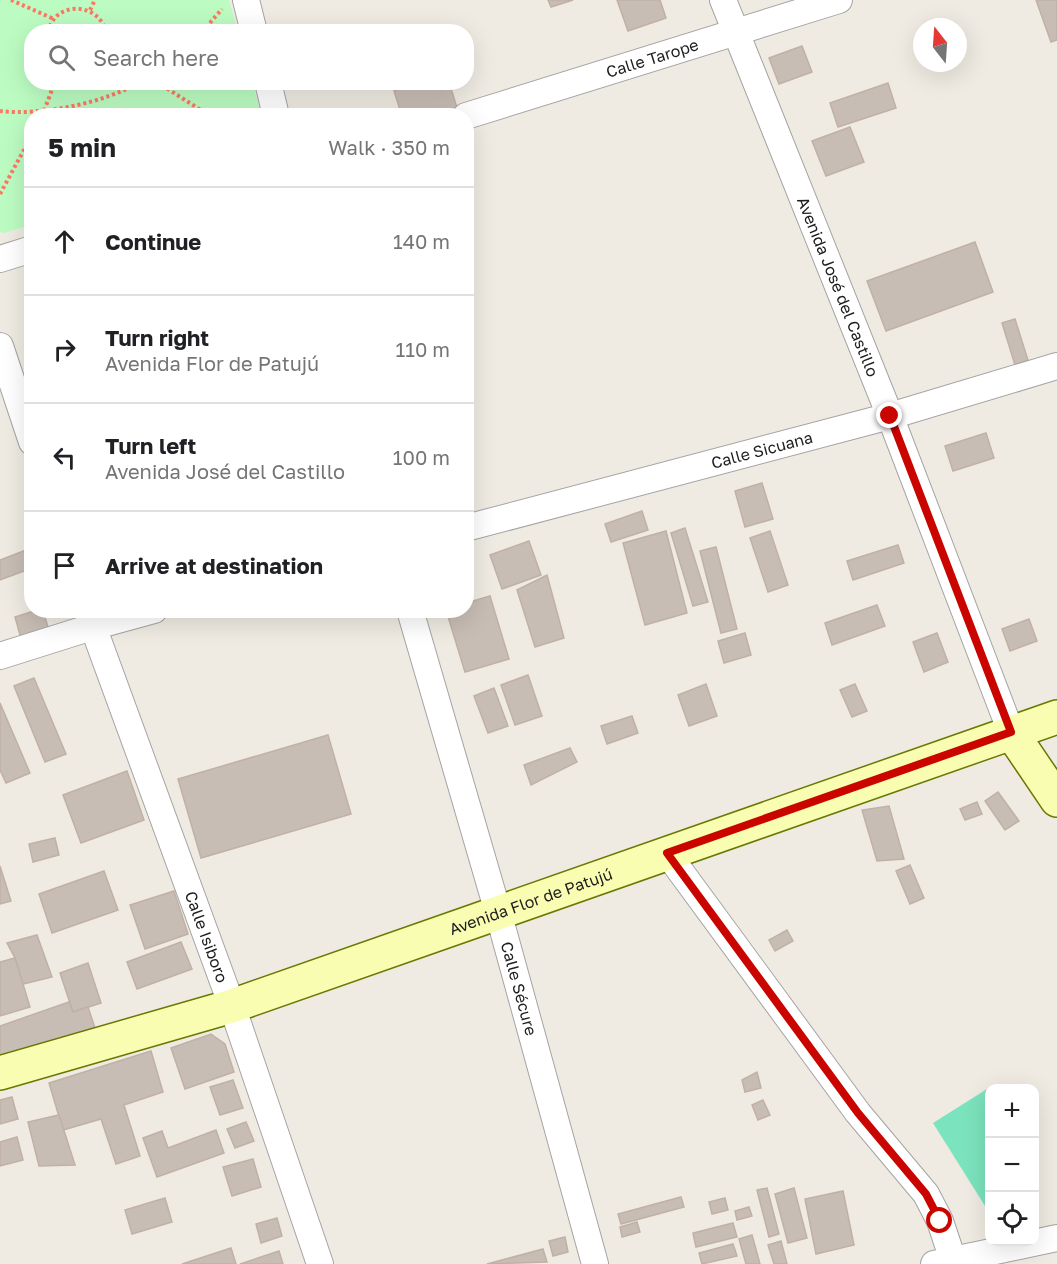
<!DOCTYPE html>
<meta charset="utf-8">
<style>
:root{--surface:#fff;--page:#f6f6f6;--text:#202124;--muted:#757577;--line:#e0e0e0}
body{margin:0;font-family:"Golos Text",sans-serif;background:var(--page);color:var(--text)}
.controls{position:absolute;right:18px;bottom:18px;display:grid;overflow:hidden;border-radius:12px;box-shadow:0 6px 24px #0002}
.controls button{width:54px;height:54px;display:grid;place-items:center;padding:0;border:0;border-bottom:2px solid var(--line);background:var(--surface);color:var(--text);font:30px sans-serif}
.compass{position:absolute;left:913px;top:18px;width:54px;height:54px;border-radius:50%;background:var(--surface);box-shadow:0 6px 24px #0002;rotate:343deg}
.stop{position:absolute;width:18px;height:18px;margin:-14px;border:4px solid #ca0500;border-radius:50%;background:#fff}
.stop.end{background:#ca0500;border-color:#fff;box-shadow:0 2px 6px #0008}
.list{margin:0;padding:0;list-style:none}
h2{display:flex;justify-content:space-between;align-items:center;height:78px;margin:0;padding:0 24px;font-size:26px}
h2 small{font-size:20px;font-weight:400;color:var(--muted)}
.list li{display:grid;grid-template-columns:39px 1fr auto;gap:18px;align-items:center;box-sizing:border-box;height:108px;padding:0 24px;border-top:2px solid var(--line)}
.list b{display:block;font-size:22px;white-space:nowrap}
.list p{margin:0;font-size:20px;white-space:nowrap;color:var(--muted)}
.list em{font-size:20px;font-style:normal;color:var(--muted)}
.icon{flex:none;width:33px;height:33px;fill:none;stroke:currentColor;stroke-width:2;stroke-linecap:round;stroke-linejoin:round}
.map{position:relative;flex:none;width:1057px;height:1264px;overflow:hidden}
.search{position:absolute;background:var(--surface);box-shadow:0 6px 24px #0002;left:24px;top:24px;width:450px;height:66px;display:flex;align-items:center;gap:15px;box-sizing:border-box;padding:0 21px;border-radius:24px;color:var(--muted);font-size:22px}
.panel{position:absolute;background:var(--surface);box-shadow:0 6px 24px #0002;left:24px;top:108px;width:450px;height:510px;border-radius:24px}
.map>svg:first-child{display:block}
.park{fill:#bcfcc2}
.pitch{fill:#7be3bd}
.building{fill:#c7bdb5;stroke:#c1b1a4;stroke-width:1.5}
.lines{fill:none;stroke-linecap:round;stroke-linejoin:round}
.street-casing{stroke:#a4a4a4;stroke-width:28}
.secondary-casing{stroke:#687800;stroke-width:36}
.path{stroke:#ff7763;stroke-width:4;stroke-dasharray:3 3;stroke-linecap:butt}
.street{stroke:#fff;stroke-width:26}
.secondary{stroke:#f8fdb2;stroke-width:33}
.route{stroke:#ca0500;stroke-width:8}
.labels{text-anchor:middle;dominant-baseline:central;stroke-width:4.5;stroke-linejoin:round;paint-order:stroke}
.street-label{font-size:16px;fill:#1d1d1d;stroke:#fff}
</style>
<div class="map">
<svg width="1057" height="1264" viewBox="0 0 1057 1264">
<rect width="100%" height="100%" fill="#efebe2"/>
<polygon class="park" points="0,0 229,0 238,31 32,32 32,82 252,83 262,115 32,116 31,225 4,233 0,232"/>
<polygon class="pitch" points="987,1089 990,1092 990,1203 985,1206 933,1123"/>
<g class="building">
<polygon points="548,0 573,0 551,7"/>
<polygon points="617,0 660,0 666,18 628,31"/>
<polygon points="1036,0 1057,0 1057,40 1051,42"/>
<polygon points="802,46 812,72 779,84 769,58"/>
<polygon points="418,82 449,82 458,111 444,116 402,116 394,91"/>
<polygon points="888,83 896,108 838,127 830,103"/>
<polygon points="850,127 864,162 826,176 812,141"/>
<polygon points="975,242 993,292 886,331 867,281"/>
<polygon points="1015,319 1028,360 1015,365 1002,323"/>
<polygon points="986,433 994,458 953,471 945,446"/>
<polygon points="762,483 773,519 745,527 735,491"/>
<polygon points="642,511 648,530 611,542 605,524"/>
<polygon points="685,528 708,602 693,606 671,533"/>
<polygon points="666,531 687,613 645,625 623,543"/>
<polygon points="770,531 788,585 768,592 750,538"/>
<polygon points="529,541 541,575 502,589 490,555"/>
<polygon points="898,545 904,563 853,580 847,561"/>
<polygon points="716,547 737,629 721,633 700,551"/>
<polygon points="26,550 32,568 0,580 0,560"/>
<polygon points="547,575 564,638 535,647 517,590"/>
<polygon points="490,596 509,659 465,672 446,610 466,610 466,603"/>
<polygon points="877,605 885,626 832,645 825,623"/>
<polygon points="37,610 43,610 50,634 22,642 15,617"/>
<polygon points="1029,619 1037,641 1010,651 1002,629"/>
<polygon points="745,633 751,655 724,663 718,641"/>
<polygon points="937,633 948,662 924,672 913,642"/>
<polygon points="528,675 542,716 515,725 501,685"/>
<polygon points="34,678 66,754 45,762 14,686"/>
<polygon points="706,684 717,716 689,726 678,695"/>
<polygon points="855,684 867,711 852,717 840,690"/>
<polygon points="494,688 508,726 488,733 474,696"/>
<polygon points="0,703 30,773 6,783 0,770"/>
<polygon points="632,716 638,733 607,744 601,726"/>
<polygon points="328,735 351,814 201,858 178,779"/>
<polygon points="570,748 577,762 531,785 524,765"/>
<polygon points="127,771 144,820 81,843 63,795"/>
<polygon points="998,792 1019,821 1005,830 985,801"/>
<polygon points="977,802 982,814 965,820 960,809"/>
<polygon points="889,806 904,859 877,861 862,810"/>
<polygon points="55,838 59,855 33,862 29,844"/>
<polygon points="910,865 924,898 910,904 896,871"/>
<polygon points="0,866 11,901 0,904"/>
<polygon points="104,871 118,910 52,933 39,894"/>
<polygon points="174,891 188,934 145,949 130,905"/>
<polygon points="787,930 793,941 775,951 769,940"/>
<polygon points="37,935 52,977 23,984 15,958 7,943"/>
<polygon points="181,942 192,969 137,989 127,962"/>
<polygon points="15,958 30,1007 0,1016 0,962"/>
<polygon points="88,963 101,1003 73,1012 60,973"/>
<polygon points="69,1002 73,1012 88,1007 95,1028 0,1058 0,1026"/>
<polygon points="211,1034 225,1044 234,1072 185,1089 171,1048"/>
<polygon points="151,1051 163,1092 124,1105 140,1156 116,1164 101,1119 63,1130 49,1083"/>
<polygon points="757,1072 761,1088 745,1092 742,1080"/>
<polygon points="233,1080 243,1108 220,1115 210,1087"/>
<polygon points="12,1097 18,1119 0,1124 0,1100"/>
<polygon points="763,1100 770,1115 758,1120 752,1105"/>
<polygon points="59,1115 75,1165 39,1166 28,1122"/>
<polygon points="246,1122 254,1141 235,1148 227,1129"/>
<polygon points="216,1130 224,1153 157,1177 143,1138 162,1131 168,1148"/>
<polygon points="17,1137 23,1160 0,1166 0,1142"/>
<polygon points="253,1159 261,1187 232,1196 223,1167"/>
<polygon points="767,1188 779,1234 769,1237 757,1190"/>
<polygon points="794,1188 807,1238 788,1243 775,1194"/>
<polygon points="843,1191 854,1245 816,1254 805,1199"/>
<polygon points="681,1197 684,1207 621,1224 618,1214"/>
<polygon points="165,1198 172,1222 132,1234 125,1210"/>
<polygon points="725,1198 728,1210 712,1214 709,1202"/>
<polygon points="749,1207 752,1216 737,1220 735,1211"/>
<polygon points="277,1218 282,1236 261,1243 256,1224"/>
<polygon points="637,1222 640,1232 622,1237 620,1227"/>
<polygon points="733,1223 737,1237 696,1247 693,1233"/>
<polygon points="752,1235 760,1264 746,1264 739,1239"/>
<polygon points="565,1237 568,1252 553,1256 549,1241"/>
<polygon points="781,1241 787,1264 774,1264 768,1245"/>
<polygon points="733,1244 737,1256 702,1264 699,1253"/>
<polygon points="231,1248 236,1264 182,1264"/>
<polygon points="543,1249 547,1262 487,1264"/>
<polygon points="279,1251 283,1264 240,1264"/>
</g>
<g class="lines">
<g class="street-casing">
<g id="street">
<polyline points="246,0 254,32"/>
<path id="s1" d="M723,0l167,416 121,316"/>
<polyline points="268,82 276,116"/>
<path id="s2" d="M466,116l373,-116"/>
<polyline points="0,259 32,249"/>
<polyline points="0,346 32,442"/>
<path id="s3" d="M466,528l424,-112 167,-50"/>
<path id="s4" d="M87,610l145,396 88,258"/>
<path id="s5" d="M410,610l88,302 97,352"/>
<polyline points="0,656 92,627 154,610"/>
<polyline points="667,853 858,1113 926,1194 940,1221 953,1260"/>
<polyline points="934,1264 1057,1238"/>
</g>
</g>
<g class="secondary-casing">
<g id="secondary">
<polyline points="1011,732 1057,800"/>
<path id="s6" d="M0,1073l232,-67 825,-289"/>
</g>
</g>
<g class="path">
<polyline points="11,0 54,19"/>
<polyline points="90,10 95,0"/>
<path d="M48,32c7,-32 51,-30 58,0"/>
<polyline points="202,32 222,9"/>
<polyline points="157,82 210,116"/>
<path d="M0,111c39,5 106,-8 139,-29"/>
<polyline points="42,116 55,82"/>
<polyline points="0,194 32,135"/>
</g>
<use href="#street" class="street"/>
<use href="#secondary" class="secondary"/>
</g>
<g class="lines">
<polyline class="route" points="890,416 1011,732 667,853 858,1113 926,1194 940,1221"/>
</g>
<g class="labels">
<g class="street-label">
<text stroke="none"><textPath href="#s2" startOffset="195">Calle Tarope</textPath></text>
<text stroke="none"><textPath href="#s1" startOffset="309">Avenida José del Castillo</textPath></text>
<text stroke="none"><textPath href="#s3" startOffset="306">Calle Sicuana</textPath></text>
<text stroke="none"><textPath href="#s6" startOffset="558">Avenida Flor de Patujú</textPath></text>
<text stroke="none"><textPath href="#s4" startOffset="348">Calle Isiboro</textPath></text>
<text stroke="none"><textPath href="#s5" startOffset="394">Calle Sécure</textPath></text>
</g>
</g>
</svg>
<div class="controls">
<button>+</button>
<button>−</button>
<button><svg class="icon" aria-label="locate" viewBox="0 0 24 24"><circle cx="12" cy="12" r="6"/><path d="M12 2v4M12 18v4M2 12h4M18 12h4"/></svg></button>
</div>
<svg class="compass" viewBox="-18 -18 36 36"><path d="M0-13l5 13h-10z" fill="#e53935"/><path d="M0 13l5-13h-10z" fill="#757577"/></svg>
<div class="stop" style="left:940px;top:1221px"></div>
<div class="stop end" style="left:890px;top:416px"></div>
<div class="search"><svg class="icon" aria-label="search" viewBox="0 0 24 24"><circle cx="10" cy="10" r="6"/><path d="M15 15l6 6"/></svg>Search here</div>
<section class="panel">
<h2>5 min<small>Walk · 350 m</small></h2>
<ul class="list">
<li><svg class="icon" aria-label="ahead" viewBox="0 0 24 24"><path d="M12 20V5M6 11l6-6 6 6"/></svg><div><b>Continue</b></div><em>140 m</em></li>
<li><svg class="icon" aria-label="right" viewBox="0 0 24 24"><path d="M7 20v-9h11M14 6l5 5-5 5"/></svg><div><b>Turn right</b><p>Avenida Flor de Patujú</p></div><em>110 m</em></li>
<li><svg class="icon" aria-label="left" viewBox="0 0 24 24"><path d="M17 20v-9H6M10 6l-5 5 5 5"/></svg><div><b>Turn left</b><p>Avenida José del Castillo</p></div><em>100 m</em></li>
<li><svg class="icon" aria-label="arrive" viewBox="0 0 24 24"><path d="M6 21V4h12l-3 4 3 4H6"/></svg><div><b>Arrive at destination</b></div></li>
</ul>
</section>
</div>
